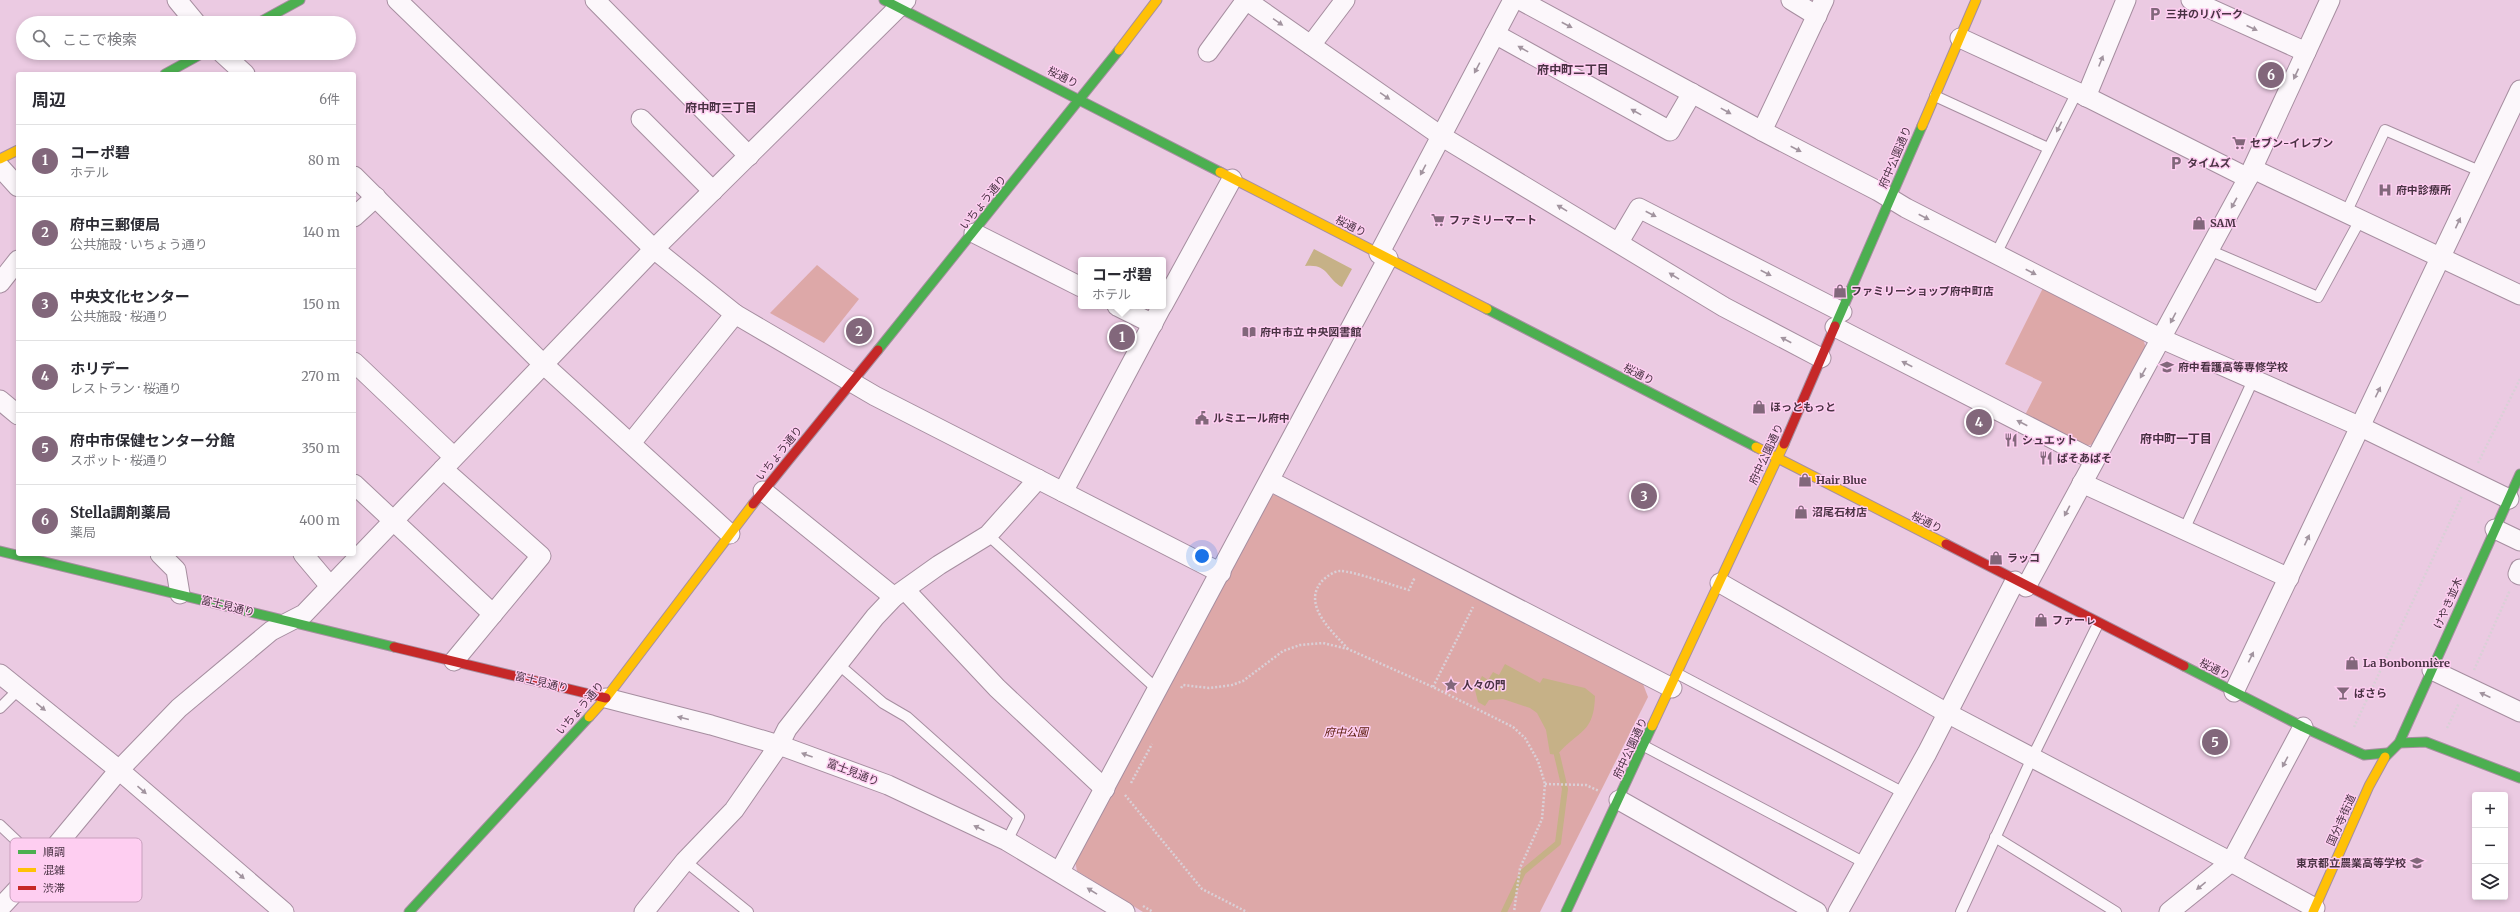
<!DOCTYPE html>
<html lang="ja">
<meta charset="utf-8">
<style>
:root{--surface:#fff;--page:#f2f2f3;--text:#2b2b33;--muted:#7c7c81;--line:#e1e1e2;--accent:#82677b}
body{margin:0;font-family:Merriweather,"Noto Sans JP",serif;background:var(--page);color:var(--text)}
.controls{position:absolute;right:12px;bottom:12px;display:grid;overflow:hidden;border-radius:4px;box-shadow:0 2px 6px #0003}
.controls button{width:36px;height:36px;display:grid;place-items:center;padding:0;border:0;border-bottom:1px solid var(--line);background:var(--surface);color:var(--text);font:20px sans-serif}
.you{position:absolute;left:1202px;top:556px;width:14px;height:14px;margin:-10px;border:3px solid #fff;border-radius:50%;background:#1a73e8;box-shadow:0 0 0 6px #1a73e833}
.badge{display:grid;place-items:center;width:26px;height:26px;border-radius:50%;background:var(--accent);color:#fff;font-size:13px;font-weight:700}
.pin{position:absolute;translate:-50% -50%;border:2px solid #fff;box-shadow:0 1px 4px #0006}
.popup{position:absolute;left:1078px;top:257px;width:88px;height:52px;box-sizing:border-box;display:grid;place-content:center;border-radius:4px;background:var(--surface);filter:drop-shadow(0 1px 3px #0005);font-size:13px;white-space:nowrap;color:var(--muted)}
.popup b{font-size:15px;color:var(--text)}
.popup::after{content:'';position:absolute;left:50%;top:100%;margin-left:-8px;border:8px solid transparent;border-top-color:var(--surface)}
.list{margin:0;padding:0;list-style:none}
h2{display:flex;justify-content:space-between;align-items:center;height:52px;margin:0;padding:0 16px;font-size:17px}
h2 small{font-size:13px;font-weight:400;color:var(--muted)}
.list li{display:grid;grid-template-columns:26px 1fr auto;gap:12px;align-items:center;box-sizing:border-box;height:72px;padding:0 16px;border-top:1px solid var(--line)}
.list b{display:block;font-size:15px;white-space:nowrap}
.list p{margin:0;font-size:13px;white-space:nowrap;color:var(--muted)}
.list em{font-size:13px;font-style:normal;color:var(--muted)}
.icon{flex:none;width:22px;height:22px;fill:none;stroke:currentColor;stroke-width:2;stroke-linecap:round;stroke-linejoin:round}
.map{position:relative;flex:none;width:2520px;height:912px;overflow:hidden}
.search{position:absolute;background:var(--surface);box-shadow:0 2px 6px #0003;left:16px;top:16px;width:340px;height:44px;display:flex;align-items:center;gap:10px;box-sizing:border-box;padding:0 14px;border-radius:22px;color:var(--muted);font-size:15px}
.panel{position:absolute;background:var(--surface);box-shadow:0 2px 6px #0003;left:16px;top:72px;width:340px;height:484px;border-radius:4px}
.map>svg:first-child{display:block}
.green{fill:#dda8a8}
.water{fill:#c6b187}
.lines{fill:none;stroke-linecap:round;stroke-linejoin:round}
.stream{stroke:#c6b187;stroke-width:6}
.lane-casing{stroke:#a68ea0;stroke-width:12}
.street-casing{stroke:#a68ea0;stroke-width:21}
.fast-casing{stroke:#a68ea0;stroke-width:11}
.slow-casing{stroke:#a68ea0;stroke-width:11}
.jam-casing{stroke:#a68ea0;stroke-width:11}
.path{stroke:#dad0d7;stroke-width:2.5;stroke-dasharray:2 2;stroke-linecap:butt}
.lane{stroke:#fcf7fb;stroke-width:10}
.street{stroke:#fcf7fb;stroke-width:19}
.fast{stroke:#4caf50;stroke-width:9}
.slow{stroke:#ffc107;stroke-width:9}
.jam{stroke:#c62828;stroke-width:9}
.oneway{fill:#a2949f}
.labels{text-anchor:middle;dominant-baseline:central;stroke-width:3;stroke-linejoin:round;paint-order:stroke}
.poi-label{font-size:11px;font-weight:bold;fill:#493243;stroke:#fecef1;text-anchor:start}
.street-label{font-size:11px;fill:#493243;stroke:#fecef1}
.park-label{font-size:11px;font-style:italic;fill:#571704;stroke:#fecef1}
.neighbourhood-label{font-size:12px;font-weight:bold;fill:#493243;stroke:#fecef1}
.key{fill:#fecef1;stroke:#c89fbd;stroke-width:1}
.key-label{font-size:11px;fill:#493243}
</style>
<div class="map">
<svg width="2520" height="912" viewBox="0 0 2520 912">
<rect width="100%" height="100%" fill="#ebcae2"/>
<g class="green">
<polygon points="817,265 859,299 824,343 770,313"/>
<polygon points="2043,288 2143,339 2146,348 2094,444 2085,446 2025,415 2042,382 2005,364"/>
<polygon points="1276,494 1643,684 1648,697 1540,912 1143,912 1077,871 1075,861 1269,497"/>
</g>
<g class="water">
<path d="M1314,249l38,20 -10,18c-15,-8 -14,-24 -37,-21z"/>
<path d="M1505,664l35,19 3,-5 42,10 10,8c-1,38 -16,33 -38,59l-7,-1 -4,-24 -9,-17 -7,-5 -27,-9 -14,1 -4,6 -7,-4 -3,-12 7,-14 6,4 5,-8 6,3z"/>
</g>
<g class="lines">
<polyline class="stream" points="1504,912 1523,872 1558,843 1565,789 1557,755"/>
<g class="lane-casing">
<g id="lane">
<polyline points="1935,96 2048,148"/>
<polyline points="2346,213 2385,130 2482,172"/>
<polyline points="2209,250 2318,297 2360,220"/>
<polyline points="1996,254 2077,92"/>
<polyline points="2184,530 2254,378"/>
<polyline points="988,535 1158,690"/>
<polyline points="838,664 883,703 907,717 1019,817 1007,841"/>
<polyline points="1678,674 1904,793"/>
<polyline points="0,708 19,689"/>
<polyline points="1644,746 1865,863"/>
<polyline points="0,825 41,864"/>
<polyline points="1995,837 2116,912"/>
<polyline points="685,861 748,912"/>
<polyline points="1961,912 2032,758 2098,624"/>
</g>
</g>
<g class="street-casing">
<g id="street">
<polyline points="177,0 196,23"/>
<polyline points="397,0 654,249 735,314 875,396 1063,492"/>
<polyline points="595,0 749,156"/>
<polyline points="1246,0 1441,136 1724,307 1821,358"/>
<polyline points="1520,0 1762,131 1878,191 1906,208 2162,339 2361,427 2509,499"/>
<polyline points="1791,0 1817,16"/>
<polyline points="2191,0 2306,52"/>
<polyline points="1495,34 1670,131 1692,93"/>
<polyline points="1960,38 2077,92 2248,178"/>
<polyline points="1311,45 1345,0"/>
<polyline points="1208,52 1246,0"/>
<polyline points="222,53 245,74"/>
<polyline points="2086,97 2126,0"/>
<polyline points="641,119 713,191"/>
<polyline points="1762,131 1824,0"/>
<polyline points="0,167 18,187"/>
<polyline points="2253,169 2520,295"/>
<polyline points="354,176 543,364 730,534"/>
<polyline points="354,217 376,197"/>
<polyline points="974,233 1081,287"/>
<polyline points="1619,242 1639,208 1842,312"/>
<polyline points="1379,254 1513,0"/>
<polyline points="0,283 18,260"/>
<polyline points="1163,305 1232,179"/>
<polyline points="1117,306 1153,324"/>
<polyline points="1162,306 1063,492 1221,573"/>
<polyline points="1835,327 2094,460"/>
<polyline points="354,362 454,457"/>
<polyline points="0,400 18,415"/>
<polyline points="631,443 735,314"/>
<polyline points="443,469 541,556 454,661"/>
<polyline points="1270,481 1672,688"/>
<polyline points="2082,483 2289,578"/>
<polyline points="354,484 493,614"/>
<polyline points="763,491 894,597"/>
<polyline points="2495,529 2520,541"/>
<polyline points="160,554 176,570 180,594"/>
<polyline points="303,554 330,586"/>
<polyline points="2520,569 2518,574 2520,575"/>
<polyline points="1720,583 1947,713 2231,862 2315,908"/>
<polyline points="2026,587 2248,178 2330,0"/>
<polyline points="906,591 997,688 1105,789"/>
<polyline points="2432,670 2520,712"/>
<polyline points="0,674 119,770 284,912"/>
<polyline points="2234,692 2520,90"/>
<polyline points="606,698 711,725 779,745 888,785 1007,841 1125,912"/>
<polyline points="1619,800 1817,912"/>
<polyline points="1060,871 1388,258"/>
<polyline points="0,908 41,864 119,770 179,708 271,631 304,614 654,249 906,0"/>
<polyline points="644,912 685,861 734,810 779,745 787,729 875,617 894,597 939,565 988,535 1038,479"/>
<polyline points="1838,912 1927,753 2015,581"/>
<polyline points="2169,912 2231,862 2303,727"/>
</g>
</g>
<g class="fast-casing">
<g id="fast">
<polyline points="884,0 1220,172"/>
<polyline points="258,23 300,0"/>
<polyline points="165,74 203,53"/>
<polyline points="1487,309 1756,447"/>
<polyline points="1835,326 1922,126"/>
<polyline points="878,350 1119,50"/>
<polyline points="0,551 394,647"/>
<polyline points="2184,666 2303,727 2364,755 2387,753"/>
<polyline points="2399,743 2426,742 2520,778"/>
<polyline points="2385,757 2399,743 2520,474"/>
<polyline points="409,912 589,717"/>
<polyline points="1566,912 1652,726"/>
</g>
</g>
<g class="slow-casing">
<g id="slow">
<polyline points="1119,50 1157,0"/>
<polyline points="1922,126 1976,0"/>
<polyline points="0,159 18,150"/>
<polyline points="1220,172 1487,309"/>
<polyline points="1756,447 1946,544"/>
<polyline points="589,717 606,698 753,504"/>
<polyline points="1652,726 1784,444"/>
<polyline points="2313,912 2369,786 2385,757"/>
</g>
</g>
<g class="jam-casing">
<g id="jam">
<polyline points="1784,444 1835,326"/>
<polyline points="753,504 878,350"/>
<polyline points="1946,544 2184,666"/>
<polyline points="394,647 606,698"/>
</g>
</g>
<g class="path">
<polyline points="2478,463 2520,379"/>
<path d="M1348,649c-15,-17 -47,-44 -26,-68 4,-4 12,-10 18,-10 14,0 54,15 69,19l6,-13"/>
<polyline points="2474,670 2510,590"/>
<polyline points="1433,687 1473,607"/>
<polyline points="1181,688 1183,685 1209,688 1232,685 1243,681 1283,651 1300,645 1323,643 1348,649 1433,687 1513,727 1525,738 1538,761 1545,784 1542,819 1520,868 1514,912"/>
<polyline points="2354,727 2462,496"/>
<polyline points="2447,728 2459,703"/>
<polyline points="1131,783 1152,744"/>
<polyline points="1545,784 1586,785 1599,791"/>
<polyline points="1125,795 1202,889 1247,912"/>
<polyline points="1143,906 1153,912"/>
</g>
<use href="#lane" class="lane"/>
<use href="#street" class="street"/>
<use href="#fast" class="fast"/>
<use href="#slow" class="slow"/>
<use href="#jam" class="jam"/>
</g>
<defs><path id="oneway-solid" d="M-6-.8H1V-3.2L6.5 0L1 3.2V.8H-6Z"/></defs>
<g class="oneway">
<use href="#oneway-solid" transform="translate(1278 22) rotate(34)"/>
<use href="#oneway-solid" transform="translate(1567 25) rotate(28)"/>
<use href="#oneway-solid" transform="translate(2252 28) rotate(24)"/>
<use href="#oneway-solid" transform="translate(1523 49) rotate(-151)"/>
<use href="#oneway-solid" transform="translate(2101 61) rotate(-68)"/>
<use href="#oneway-solid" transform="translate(1477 68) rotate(118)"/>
<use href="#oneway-solid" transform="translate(2296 74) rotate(115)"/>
<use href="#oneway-solid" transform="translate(1385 96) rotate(35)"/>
<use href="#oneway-solid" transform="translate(1726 111) rotate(29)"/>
<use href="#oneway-solid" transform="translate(1636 112) rotate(-151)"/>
<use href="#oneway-solid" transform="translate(2059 127) rotate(117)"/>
<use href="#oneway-solid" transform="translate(1796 149) rotate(27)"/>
<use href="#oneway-solid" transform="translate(1423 170) rotate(118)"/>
<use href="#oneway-solid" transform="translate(2234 203) rotate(119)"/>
<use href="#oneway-solid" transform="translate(1562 208) rotate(-149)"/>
<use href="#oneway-solid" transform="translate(1651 214) rotate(27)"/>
<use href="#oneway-solid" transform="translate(1924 217) rotate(27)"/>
<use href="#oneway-solid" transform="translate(2458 223) rotate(-65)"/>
<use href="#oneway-solid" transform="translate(2031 272) rotate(27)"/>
<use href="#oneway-solid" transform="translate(1766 273) rotate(27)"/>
<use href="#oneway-solid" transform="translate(1674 276) rotate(-148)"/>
<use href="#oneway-solid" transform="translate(2173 318) rotate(118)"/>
<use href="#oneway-solid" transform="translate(1786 340) rotate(-152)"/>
<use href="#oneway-solid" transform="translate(1907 364) rotate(-153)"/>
<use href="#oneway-solid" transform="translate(2143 373) rotate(119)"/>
<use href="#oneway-solid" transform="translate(2378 392) rotate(-64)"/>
<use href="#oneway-solid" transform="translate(2022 423) rotate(-153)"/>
<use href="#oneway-solid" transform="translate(2067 511) rotate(118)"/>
<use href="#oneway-solid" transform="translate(2307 540) rotate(-65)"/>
<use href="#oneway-solid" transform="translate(2251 657) rotate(-64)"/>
<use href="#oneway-solid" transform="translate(2485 695) rotate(-155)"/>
<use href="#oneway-solid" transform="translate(41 707) rotate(39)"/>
<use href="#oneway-solid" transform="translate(683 718) rotate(-166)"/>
<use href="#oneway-solid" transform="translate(807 755) rotate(-160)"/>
<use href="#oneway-solid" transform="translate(2285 762) rotate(118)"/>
<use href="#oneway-solid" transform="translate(142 790) rotate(41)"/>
<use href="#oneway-solid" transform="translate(979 828) rotate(-154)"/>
<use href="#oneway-solid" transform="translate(240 875) rotate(41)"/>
<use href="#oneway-solid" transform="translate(2201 886) rotate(141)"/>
<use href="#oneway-solid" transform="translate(1092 891) rotate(-148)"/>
</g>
<defs>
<g id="parking-bare" transform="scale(1.08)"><path d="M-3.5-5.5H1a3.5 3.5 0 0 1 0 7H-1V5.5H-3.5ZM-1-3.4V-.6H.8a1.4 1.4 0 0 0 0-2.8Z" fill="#82677b" stroke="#fecef1" stroke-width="2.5" paint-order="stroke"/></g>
<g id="supermarket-bare" transform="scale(1.08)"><path d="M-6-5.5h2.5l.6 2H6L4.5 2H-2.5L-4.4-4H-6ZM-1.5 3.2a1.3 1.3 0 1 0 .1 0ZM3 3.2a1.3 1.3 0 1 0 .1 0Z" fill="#82677b" stroke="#fecef1" stroke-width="2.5" paint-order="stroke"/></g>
<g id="hospital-bare" transform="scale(1.08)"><path d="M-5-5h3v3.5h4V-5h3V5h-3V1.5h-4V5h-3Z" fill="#82677b" stroke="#fecef1" stroke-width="2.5" paint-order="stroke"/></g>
<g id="shop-bare" transform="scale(1.08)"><path d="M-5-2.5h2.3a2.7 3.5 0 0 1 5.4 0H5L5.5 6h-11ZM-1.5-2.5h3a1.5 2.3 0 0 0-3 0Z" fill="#82677b" stroke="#fecef1" stroke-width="2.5" paint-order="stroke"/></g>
<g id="library-bare" transform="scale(1.08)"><path d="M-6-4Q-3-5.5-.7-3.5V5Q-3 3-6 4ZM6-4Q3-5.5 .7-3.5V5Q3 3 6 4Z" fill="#82677b" stroke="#fecef1" stroke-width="2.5" paint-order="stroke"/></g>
<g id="school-bare" transform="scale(1.08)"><path d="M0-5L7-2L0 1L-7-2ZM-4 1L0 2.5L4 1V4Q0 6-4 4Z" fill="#82677b" stroke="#fecef1" stroke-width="2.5" paint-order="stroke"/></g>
<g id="civic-bare" transform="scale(1.08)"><path d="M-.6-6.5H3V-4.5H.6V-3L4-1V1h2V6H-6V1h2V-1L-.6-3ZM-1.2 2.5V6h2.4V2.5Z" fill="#82677b" stroke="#fecef1" stroke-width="2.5" paint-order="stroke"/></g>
<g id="restaurant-bare" transform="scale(1.08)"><path d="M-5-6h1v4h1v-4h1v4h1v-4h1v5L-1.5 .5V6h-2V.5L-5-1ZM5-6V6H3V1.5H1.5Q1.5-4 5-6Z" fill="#82677b" stroke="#fecef1" stroke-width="2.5" paint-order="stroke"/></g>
<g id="sight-bare" transform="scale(1.08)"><path d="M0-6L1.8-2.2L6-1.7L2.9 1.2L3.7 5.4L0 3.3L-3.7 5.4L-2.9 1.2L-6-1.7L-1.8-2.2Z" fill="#82677b" stroke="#fecef1" stroke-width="2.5" paint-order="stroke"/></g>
<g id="bar-bare" transform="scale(1.08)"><path d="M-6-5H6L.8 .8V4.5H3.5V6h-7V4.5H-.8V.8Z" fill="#82677b" stroke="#fecef1" stroke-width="2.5" paint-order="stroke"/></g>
</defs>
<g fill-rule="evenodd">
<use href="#parking-bare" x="2155" y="14"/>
<use href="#supermarket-bare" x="2239" y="143"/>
<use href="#parking-bare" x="2176" y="163"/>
<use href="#hospital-bare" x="2385" y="190"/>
<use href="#supermarket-bare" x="1438" y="220"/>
<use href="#shop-bare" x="2199" y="223"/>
<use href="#shop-bare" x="1840" y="291"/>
<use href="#library-bare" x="1249" y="332"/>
<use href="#school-bare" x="2167" y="367"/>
<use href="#shop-bare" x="1759" y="407"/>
<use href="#civic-bare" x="1202" y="418"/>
<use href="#restaurant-bare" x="2011" y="440"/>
<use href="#restaurant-bare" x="2046" y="458"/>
<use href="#shop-bare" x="1805" y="480"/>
<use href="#shop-bare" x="1801" y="512"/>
<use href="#shop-bare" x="1996" y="558"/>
<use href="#shop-bare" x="2041" y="620"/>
<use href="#shop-bare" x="2352" y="663"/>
<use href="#sight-bare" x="1451" y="685"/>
<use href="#bar-bare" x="2343" y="693"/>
<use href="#school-bare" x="2417" y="863"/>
</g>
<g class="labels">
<g class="poi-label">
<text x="2166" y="14">三井のリパーク</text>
<text x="2250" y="143">セブン-イレブン</text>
<text x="2187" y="163">タイムズ</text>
<text x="2396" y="190">府中診療所</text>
<text x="1449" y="220">ファミリーマート</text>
<text x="2210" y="223">SAM</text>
<text x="1851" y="291">ファミリーショップ府中町店</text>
<text x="1260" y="332">府中市立 中央図書館</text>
<text x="2178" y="367">府中看護高等専修学校</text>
<text x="1770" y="407">ほっともっと</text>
<text x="1213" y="418">ルミエール府中</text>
<text x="2022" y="440">シュエット</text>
<text x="2057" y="458">ぱそあぱそ</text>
<text x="1816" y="480">Hair Blue</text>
<text x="1812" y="512">沼尾石材店</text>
<text x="2007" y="558">ラッコ</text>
<text x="2052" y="620">ファーㇾ</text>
<text x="2363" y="663">La Bonbonnière</text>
<text x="1462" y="685">人々の門</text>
<text x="2354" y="693">ばさら</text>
<text x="2406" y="863" text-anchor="end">東京都立農業高等学校</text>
</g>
<g class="street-label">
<text transform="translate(1063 77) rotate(27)">桜通り</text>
<text transform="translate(1895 157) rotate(-67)">府中公園通り</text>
<text transform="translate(983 202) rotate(-51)">いちょう通り</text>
<text transform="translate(1351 226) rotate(27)">桜通り</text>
<text transform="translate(1639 374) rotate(27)">桜通り</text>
<text transform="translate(779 453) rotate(-51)">いちょう通り</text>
<text transform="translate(1766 454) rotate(-65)">府中公園通り</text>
<text transform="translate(1927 522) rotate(27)">桜通り</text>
<text transform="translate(2448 603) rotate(-66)">けやき並木</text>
<text transform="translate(228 606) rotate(14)">富士見通り</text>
<text transform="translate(2215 669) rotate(27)">桜通り</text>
<text transform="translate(542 682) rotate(14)">富士見通り</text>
<text transform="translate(580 708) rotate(-49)">いちょう通り</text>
<text transform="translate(1630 748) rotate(-65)">府中公園通り</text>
<text transform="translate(853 772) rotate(21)">富士見通り</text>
<text transform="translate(2341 820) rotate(-66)">国分寺街道</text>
</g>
<g class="park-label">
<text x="1346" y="732">府中公園</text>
</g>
<g class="neighbourhood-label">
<text x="1573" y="69">府中町二丁目</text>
<text x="721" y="107">府中町三丁目</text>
<text x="2176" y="438">府中町一丁目</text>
</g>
</g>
<rect x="10" y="838" width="132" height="64" rx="6" class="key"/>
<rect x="18" y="850" width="18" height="4" fill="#4caf50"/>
<rect x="18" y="868" width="18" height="4" fill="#ffc107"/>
<rect x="18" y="886" width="18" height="4" fill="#c62828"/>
<g class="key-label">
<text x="43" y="856">順調</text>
<text x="43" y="874">混雑</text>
<text x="43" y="892">渋滞</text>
</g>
</svg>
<div class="controls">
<button>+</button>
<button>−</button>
<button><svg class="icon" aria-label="layers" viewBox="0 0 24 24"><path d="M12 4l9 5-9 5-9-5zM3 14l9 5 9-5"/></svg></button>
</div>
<div class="you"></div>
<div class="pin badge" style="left:1122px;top:337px">1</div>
<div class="popup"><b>コーポ碧</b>ホテル</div>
<div class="pin badge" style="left:859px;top:331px">2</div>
<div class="pin badge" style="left:1644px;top:496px">3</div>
<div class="pin badge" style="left:1979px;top:422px">4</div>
<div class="pin badge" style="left:2215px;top:742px">5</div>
<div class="pin badge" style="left:2271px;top:75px">6</div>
<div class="search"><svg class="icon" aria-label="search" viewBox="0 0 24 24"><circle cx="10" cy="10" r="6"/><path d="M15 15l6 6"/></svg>ここで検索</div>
<section class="panel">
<h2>周辺<small>6件</small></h2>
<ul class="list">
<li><span class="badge">1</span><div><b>コーポ碧</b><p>ホテル</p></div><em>80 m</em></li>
<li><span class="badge">2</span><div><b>府中三郵便局</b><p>公共施設 · いちょう通り</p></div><em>140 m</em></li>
<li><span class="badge">3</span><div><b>中央文化センター</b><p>公共施設 · 桜通り</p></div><em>150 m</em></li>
<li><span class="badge">4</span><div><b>ホリデー</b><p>レストラン · 桜通り</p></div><em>270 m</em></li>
<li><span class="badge">5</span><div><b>府中市保健センター分館</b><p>スポット · 桜通り</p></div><em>350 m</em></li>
<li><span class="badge">6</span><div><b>Stella調剤薬局</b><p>薬局</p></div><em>400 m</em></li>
</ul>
</section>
</div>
